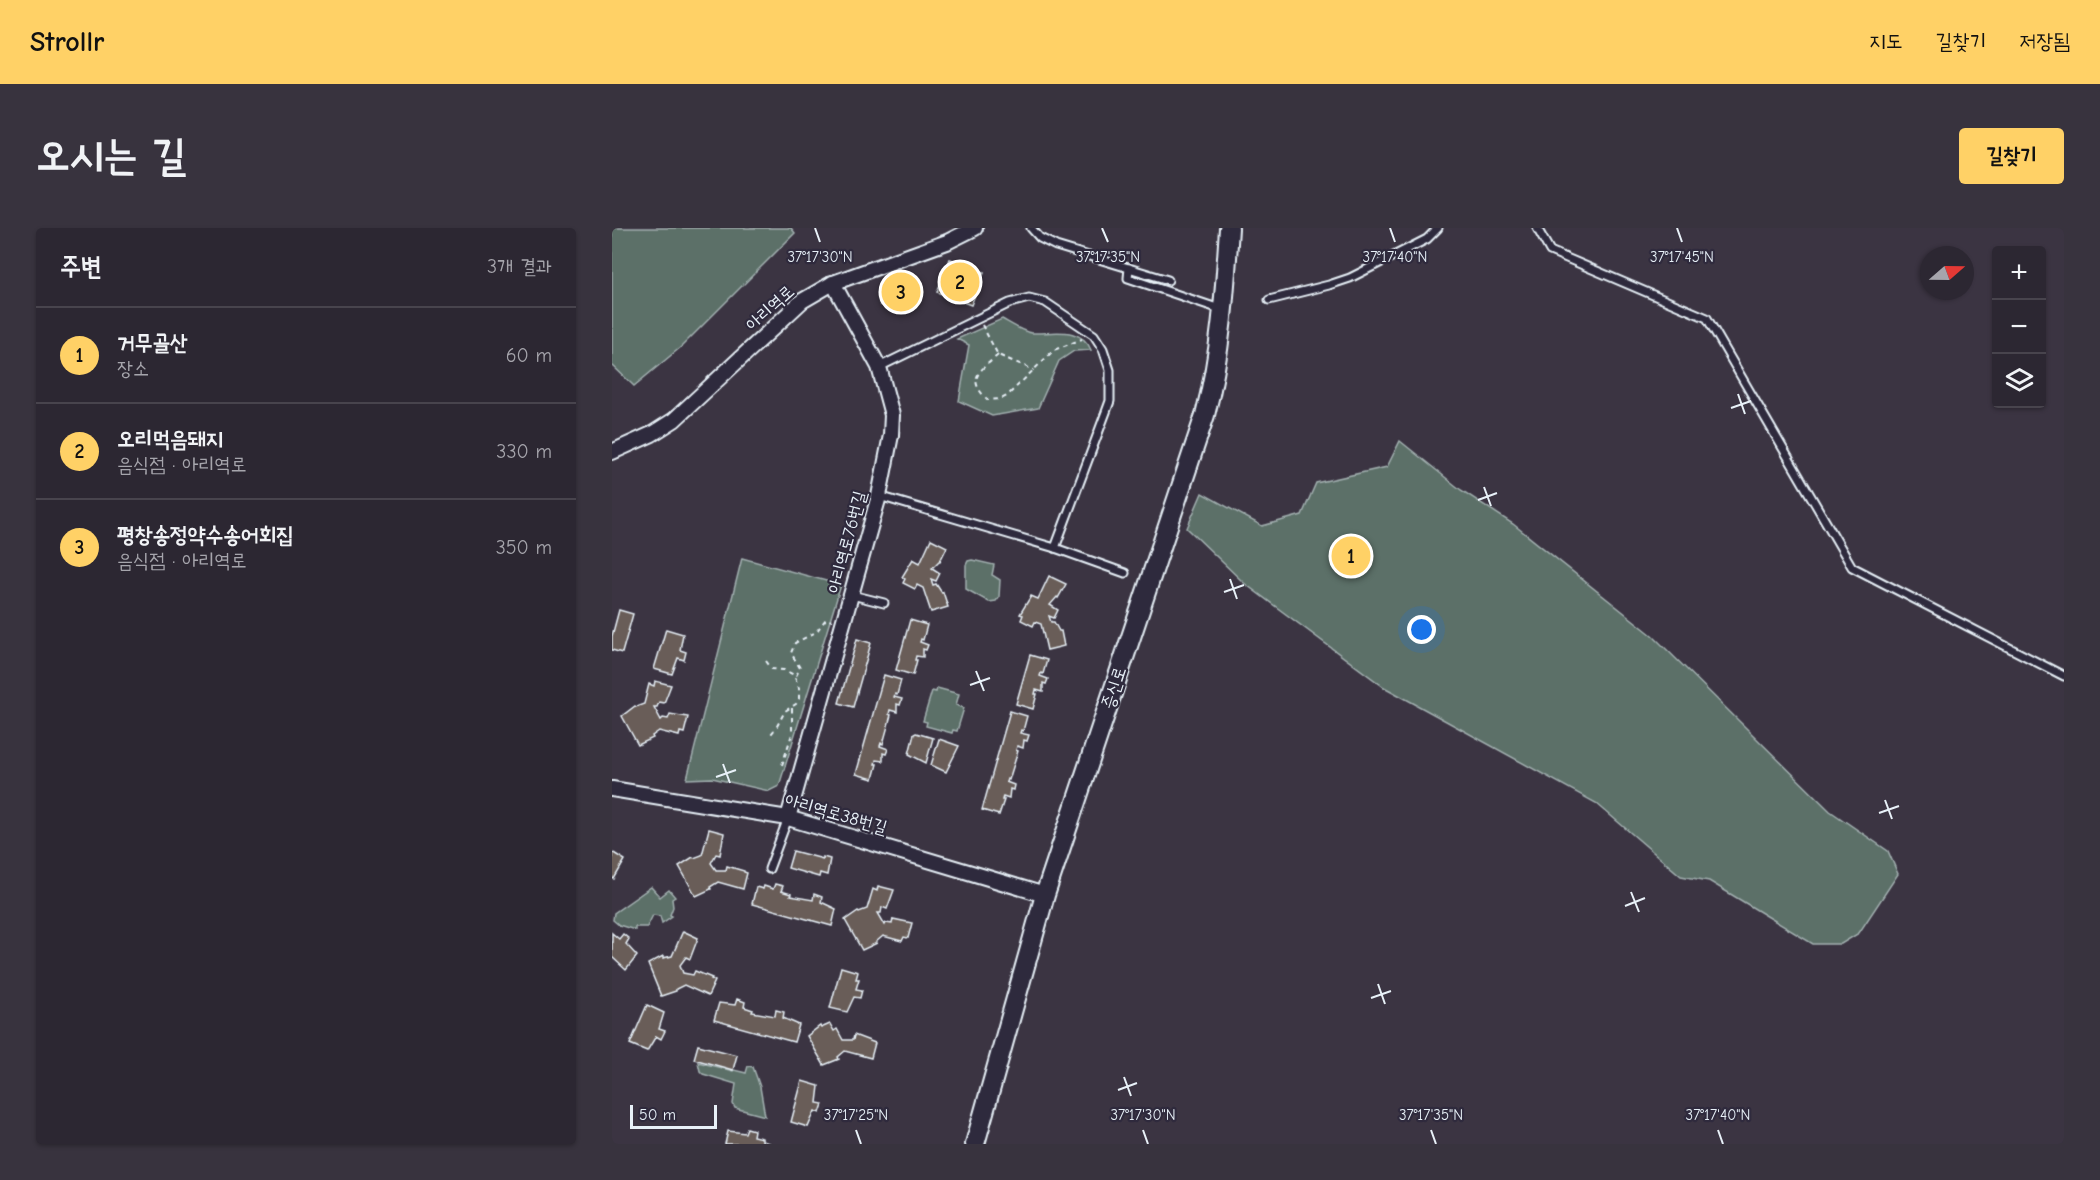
<!DOCTYPE html>
<html lang="ko">
<meta charset="utf-8">
<style>
:root{--surface:#2c2732;--page:#38333e;--text:#f1f3f6;--muted:#a6a5ac;--line:#48444d;--accent:#ffd166}
body{margin:0;font-family:"Comic Neue","Poor Story",sans-serif;background:var(--page);color:var(--text)}
.controls{position:absolute;right:18px;top:18px;display:grid;overflow:hidden;border-radius:6px;box-shadow:0 2px 4px #0004}
.controls button{width:54px;height:54px;display:grid;place-items:center;padding:0;border:0;border-bottom:2px solid var(--line);background:var(--surface);color:var(--text);font:30px sans-serif}
.compass{position:absolute;left:1308px;top:18px;width:54px;height:54px;border-radius:50%;background:var(--surface);box-shadow:0 2px 4px #0004;rotate:70deg}
.scale{position:absolute;left:18px;bottom:15px;width:87px;box-sizing:border-box;padding-left:6px;border:3px solid #e8f1f8;border-top:0;font-size:16px;line-height:21px;white-space:nowrap;color:#e8f1f8;-webkit-text-stroke:4px #2f2a3d;paint-order:stroke}
.you{position:absolute;left:810px;top:402px;width:21px;height:21px;margin:-15px;border:4px solid #fff;border-radius:50%;background:#1a73e8;box-shadow:0 0 0 9px #1a73e833}
.badge{display:grid;place-items:center;width:39px;height:39px;border-radius:50%;background:var(--accent);color:#111;font-size:20px;font-weight:700}
.pin{position:absolute;translate:-50% -50%;border:3px solid #fff;box-shadow:0 2px 6px #0006}
.list{margin:0;padding:0;list-style:none}
h2{display:flex;justify-content:space-between;align-items:center;height:78px;margin:0;padding:0 24px;font-size:26px}
h2 small{font-size:20px;font-weight:400;color:var(--muted)}
.list li{display:grid;grid-template-columns:39px 1fr auto;gap:18px;align-items:center;box-sizing:border-box;height:96px;padding:0 24px;border-top:2px solid var(--line)}
.list b{display:block;font-size:22px;white-space:nowrap}
.list p{margin:0;font-size:20px;white-space:nowrap;color:var(--muted)}
.list em{font-size:20px;font-style:normal;color:var(--muted)}
.icon{flex:none;width:33px;height:33px;fill:none;stroke:currentColor;stroke-width:2;stroke-linecap:round;stroke-linejoin:round}
.map{position:relative;flex:none;width:1452px;height:916px;overflow:hidden;border-radius:6px}
header{display:flex;align-items:center;gap:36px;box-sizing:border-box;height:84px;padding:0 30px;background:var(--accent);color:#111}
header strong{font-size:28px}
nav{display:flex;gap:33px;margin-inline-start:auto;font-size:21px}
.intro{display:flex;align-items:center;justify-content:space-between;box-sizing:border-box;height:144px;padding:0 36px}
h1{margin:0;font-size:42px}
.button{padding:15px 27px;border-radius:6px;background:var(--accent);color:#111;font-size:21px;font-weight:700}
main{display:flex;gap:36px;padding:0 36px}
aside{flex:1;background:var(--surface);border-radius:6px;box-shadow:0 2px 4px #0004}
.map>svg:first-child{display:block}
.green{fill:#5c6f68;stroke:#a2b0b0;stroke-width:1.5}
.building{fill:#695d58;stroke:#e8f1f8;stroke-width:1.5}
.lines{fill:none;stroke-linecap:round;stroke-linejoin:round}
.lane-casing{stroke:#e8f1f8;stroke-width:11}
.street-casing{stroke:#e8f1f8;stroke-width:18}
.secondary-casing{stroke:#e8f1f8;stroke-width:22}
.path{stroke:#e8f1f8;stroke-width:2;stroke-dasharray:4.5 4.5;stroke-linecap:butt}
.lane{stroke:#2f2a3d;stroke-width:7}
.street{stroke:#2f2a3d;stroke-width:14}
.secondary{stroke:#2f2a3d;stroke-width:18}
.ticks{fill:none;stroke:#e8f1f8;stroke-width:2}
.labels{text-anchor:middle;dominant-baseline:central;stroke-width:4.5;stroke-linejoin:round;paint-order:stroke}
.street-label{font-size:18px;fill:#e8f1f8;stroke:#2f2a3d}
.ticks-label{font-size:15px;text-anchor:middle;fill:#e8f1f8;stroke:#2f2a3d;stroke-width:4.5;stroke-linejoin:round;paint-order:stroke}
</style>
<header>
<strong>Strollr</strong>
<nav><a>지도</a><a>길찾기</a><a>저장됨</a></nav>
</header>
<div class="intro"><h1>오시는 길</h1><a class="button">길찾기</a></div>
<main>
<aside>
<h2>주변<small>3개 결과</small></h2>
<ul class="list">
<li><span class="badge">1</span><div><b>거무골산</b><p>장소</p></div><em>60 m</em></li>
<li><span class="badge">2</span><div><b>오리먹음돼지</b><p>음식점 · 아리역로</p></div><em>330 m</em></li>
<li><span class="badge">3</span><div><b>평창송정약수송어회집</b><p>음식점 · 아리역로</p></div><em>350 m</em></li>
</ul>
</aside>
<div class="map">
<svg width="1452" height="916" viewBox="0 0 1452 916">
<rect width="100%" height="100%" fill="#3b3442"/>
<filter id="ink" filterUnits="userSpaceOnUse"><feTurbulence type="fractalNoise" baseFrequency=".0167" numOctaves="2"/><feDisplacementMap in="SourceGraphic" scale="12" xChannelSelector="R" yChannelSelector="G"/><feConvolveMatrix kernelMatrix="1 2 1 2 8 2 1 2 1" color-interpolation-filters="sRGB"/></filter>
<g filter="url(#ink)">
<g class="green">
<polygon points="0,0 179,0 183,5 69,119 22,158 0,137"/>
<path d="M390,91c9,5 21,13 30,14 20,1 49,-8 59,17l-17,1 -15,10 -21,47 -46,8 -33,-15 10,-56 -12,-6z"/>
<polygon points="788,213 849,262 901,296 1040,407 1218,583 1276,623 1286,646 1247,705 1229,716 1201,716 1097,653 1069,648 984,575 772,459 632,355 575,300 590,265 650,298 690,287 704,255 775,239"/>
<polygon points="130,330 229,357 167,558 157,563 100,550 75,551"/>
<polygon points="360,332 382,337 380,347 388,352 387,369 384,373 377,374 354,361 354,337 356,333"/>
<polygon points="325,460 347,466 344,477 352,480 345,503 341,502 340,505 314,498 315,494 311,493 320,463 324,464"/>
<polygon points="39,659 48,669 57,662 63,669 60,671 61,679 58,687 60,688 50,695 48,688 41,687 35,699 23,699 23,702 7,697 1,692 2,685"/>
<polygon points="86,834 121,843 122,842 134,845 136,838 141,839 148,859 153,888 123,880 121,876 124,856 91,846 88,843"/>
</g>
<g class="building">
<polygon points="338,31 372,44 359,77 325,64"/>
<polygon points="298,49 303,68 268,77 265,66 275,56"/>
<polygon points="319,311 335,319 328,333 327,333 320,340 328,345 324,353 319,351 321,357 324,356 330,365 331,364 336,379 319,384 311,360 305,357 303,361 291,355 293,351 290,349 301,331 308,335"/>
<polygon points="437,348 454,356 446,370 445,369 438,377 446,382 442,390 437,388 439,394 442,394 447,403 449,403 452,418 435,422 429,396 423,394 421,398 409,392 411,387 408,386 419,368 426,371"/>
<polygon points="7,382 21,386 10,425 0,422 0,408"/>
<polygon points="298,392 315,397 311,412 309,411 308,414 316,417 314,422 311,421 311,429 304,428 303,432 305,432 301,447 284,442"/>
<polygon points="54,401 71,406 68,422 74,424 72,432 66,430 60,446 42,441"/>
<polygon points="245,411 259,415 241,479 227,475"/>
<polygon points="418,427 435,432 431,446 429,445 428,448 436,451 434,456 431,455 431,464 424,462 423,466 425,466 421,481 404,476"/>
<polygon points="272,447 289,452 285,467 283,466 282,469 290,471 288,477 285,476 285,484 278,482 277,486 279,487 271,516 269,515 268,518 276,521 274,526 271,525 271,533 264,532 263,536 265,536 261,551 244,546"/>
<polygon points="43,453 59,457 52,475 47,474 45,479 42,479 49,492 51,490 56,491 58,486 76,489 72,505 68,504 67,508 47,503 40,508 41,510 26,517 10,488 23,478 24,479 32,476 37,456 42,458"/>
<polygon points="398,483 415,488 411,503 409,502 408,505 417,507 415,513 412,512 411,520 405,518 404,522 406,523 397,552 395,551 394,554 402,557 401,562 398,561 397,570 391,568 390,572 392,572 387,587 370,582"/>
<polygon points="304,505 321,510 314,535 297,526 302,506"/>
<polygon points="327,511 347,518 334,544 319,537"/>
<polygon points="97,601 112,605 108,627 104,626 99,635 104,642 114,642 115,638 132,643 132,644 135,645 131,661 106,654 98,659 99,661 84,668 67,638 81,629 82,630 90,627"/>
<polygon points="181,623 211,631 211,629 218,631 215,647 208,645 207,649 176,640"/>
<polygon points="0,624 13,632 2,651 0,650"/>
<polygon points="163,656 171,658 169,663 179,666 178,668 201,672 202,666 210,669 209,674 224,681 220,698 140,676 144,659 151,661 152,658 161,661"/>
<polygon points="266,658 282,662 275,681 270,679 269,685 266,685 273,697 274,695 280,696 281,691 300,695 296,710 292,709 290,713 271,708 264,714 265,715 250,722 233,692 246,683 247,684 255,681 261,661 265,663"/>
<polygon points="71,703 86,710 78,731 74,729 68,737 71,745 81,747 83,743 100,750 99,751 103,753 96,768 72,757 64,761 64,763 49,768 36,736 51,728 51,730 60,728"/>
<polygon points="0,705 7,711 11,706 17,711 14,716 25,728 14,742 0,729"/>
<polygon points="229,739 246,744 244,751 247,751 244,761 250,762 248,770 242,769 235,784 218,780"/>
<polygon points="125,771 133,774 132,779 141,782 140,784 163,788 164,782 172,784 171,790 187,797 182,814 102,792 107,775 123,777"/>
<polygon points="35,777 52,785 47,801 53,803 49,811 44,808 35,823 18,816"/>
<polygon points="218,796 222,803 225,801 231,812 241,812 242,807 263,815 259,830 233,823 226,829 227,831 212,837 195,808 208,798 209,800"/>
<polygon points="86,817 125,827 121,842 82,831"/>
<polygon points="190,853 207,858 205,875 211,876 208,885 203,883 196,899 179,894"/>
<polygon points="135,900 142,902 141,908 150,910 150,913 157,915 156,916 113,916 116,903 133,905"/>
</g>
<g class="lines">
<g class="lane-casing">
<g id="lane">
<polyline points="419,0 428,10 444,18 556,52"/>
<polyline points="925,0 938,23 1095,90 1240,339 1452,448"/>
<polyline points="517,40 516,50 608,81"/>
<polyline points="657,72 717,57 738,50 815,11 826,0"/>
<polyline points="267,139 398,75 417,70 433,74 482,107 491,121 498,142 498,173 494,184 443,320"/>
<polyline points="267,268 443,320 513,345"/>
<polyline points="240,367 272,375"/>
<polyline points="157,641 176,590"/>
</g>
</g>
<g class="street-casing">
<g id="street">
<polyline points="0,224 40,206 62,192 190,73 221,55 335,14 363,0"/>
<polyline points="0,561 176,590 433,667"/>
<polyline points="176,590 267,268 279,207 280,187 267,139 221,55"/>
</g>
</g>
<g class="secondary-casing">
<path id="secondary" d="M363,916l70,-249 160,-480c16,-61 20,-124 24,-187"/>
</g>
<g class="path">
<polyline points="370,97 386,127 422,142"/>
<path d="M386,127c-18,16 -33,23 -10,45l13,-1 6,-3 47,-46 28,-11"/>
<polyline points="154,433 160,441 172,442 182,447 187,460 187,471 184,476 173,483 164,500 159,506"/>
<polyline points="184,448 188,440 179,425 183,415 204,404 214,391 220,393"/>
<polyline points="170,537 180,506 180,479"/>
</g>
<use href="#lane" class="lane"/>
<use href="#street" class="street"/>
<use href="#secondary" class="secondary"/>
</g>
</g>
<path class="ticks" d="M203,0l5,14M490,0l6,14M778,0l5,14M1065,0l5,14M1126,166l7,20M1119,180l20,-7M872,259l7,19M866,272l19,-7M618,351l7,20M612,364l20,-7M364,443l8,20M358,457l20,-7M111,536l7,19M104,549l20,-7M1273,572l7,19M1267,585l20,-7M1019,664l8,20M1013,678l20,-8M766,756l7,20M759,770l20,-7M512,849l7,19M506,862l19,-7M244,902l5,14M531,902l5,14M819,902l5,14M1106,902l5,14"/>
<g class="labels">
<g class="street-label">
<text transform="translate(158 80) rotate(-42)">아리역로</text>
<text transform="translate(235 314) rotate(-75)">아리역로76번길</text>
<text transform="translate(502 460) rotate(-72)">증신로</text>
<text transform="translate(224 586) rotate(16)">아리역로38번길</text>
</g>
</g>
<g class="ticks-label">
<text x="208" y="34">37°17'30"N</text>
<text x="496" y="34">37°17'35"N</text>
<text x="783" y="34">37°17'40"N</text>
<text x="1070" y="34">37°17'45"N</text>
<text x="244" y="892">37°17'25"N</text>
<text x="531" y="892">37°17'30"N</text>
<text x="819" y="892">37°17'35"N</text>
<text x="1106" y="892">37°17'40"N</text>
</g>
</svg>
<div class="controls">
<button>+</button>
<button>−</button>
<button><svg class="icon" aria-label="layers" viewBox="0 0 24 24"><path d="M12 4l9 5-9 5-9-5zM3 14l9 5 9-5"/></svg></button>
</div>
<svg class="compass" viewBox="-18 -18 36 36"><path d="M0-13l5 13h-10z" fill="#e53935"/><path d="M0 13l5-13h-10z" fill="#a6a5ac"/></svg>
<div class="scale">50 m</div>
<div class="you"></div>
<div class="pin badge" style="left:739px;top:328px">1</div>
<div class="pin badge" style="left:348px;top:54px">2</div>
<div class="pin badge" style="left:289px;top:64px">3</div>
</div>
</main>
